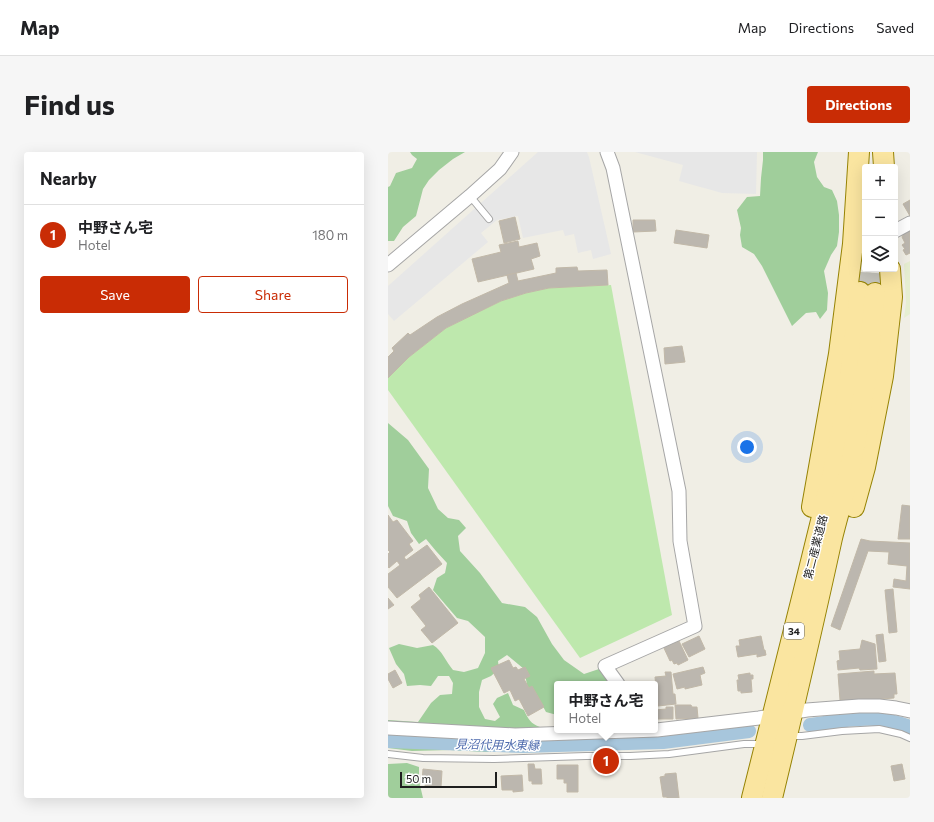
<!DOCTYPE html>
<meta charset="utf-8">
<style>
:root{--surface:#fff;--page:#f6f6f6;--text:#202124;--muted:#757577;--line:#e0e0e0;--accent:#c92c05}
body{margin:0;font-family:Commissioner,"Noto Sans JP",sans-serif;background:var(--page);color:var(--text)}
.controls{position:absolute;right:12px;top:12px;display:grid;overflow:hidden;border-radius:4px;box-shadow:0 4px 16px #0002}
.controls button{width:36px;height:36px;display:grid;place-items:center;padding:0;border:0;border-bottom:1px solid var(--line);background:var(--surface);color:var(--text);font:20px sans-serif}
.scale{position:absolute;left:12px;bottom:10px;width:97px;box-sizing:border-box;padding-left:4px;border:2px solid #1f1f1f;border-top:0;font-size:11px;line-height:14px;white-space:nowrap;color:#1f1f1f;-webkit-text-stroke:3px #fff;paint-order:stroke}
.you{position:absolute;left:359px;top:295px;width:14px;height:14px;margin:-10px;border:3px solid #fff;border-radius:50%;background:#1a73e8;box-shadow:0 0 0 6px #1a73e833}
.badge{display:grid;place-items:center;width:26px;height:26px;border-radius:50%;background:var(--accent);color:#fff;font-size:13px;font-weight:700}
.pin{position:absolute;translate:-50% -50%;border:2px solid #fff;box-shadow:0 1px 4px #0006}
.popup{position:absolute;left:166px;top:529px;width:104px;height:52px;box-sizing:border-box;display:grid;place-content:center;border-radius:4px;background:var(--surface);filter:drop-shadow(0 1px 3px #0005);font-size:13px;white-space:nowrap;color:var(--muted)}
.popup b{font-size:15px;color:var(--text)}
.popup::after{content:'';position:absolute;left:50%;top:100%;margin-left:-8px;border:8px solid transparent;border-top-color:var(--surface)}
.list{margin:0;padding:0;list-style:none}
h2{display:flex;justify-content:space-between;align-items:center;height:52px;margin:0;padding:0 16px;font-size:17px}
h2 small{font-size:13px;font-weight:400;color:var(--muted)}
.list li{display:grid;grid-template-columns:26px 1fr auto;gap:12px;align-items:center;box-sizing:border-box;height:60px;padding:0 16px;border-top:1px solid var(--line)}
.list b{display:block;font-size:15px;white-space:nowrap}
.list p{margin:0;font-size:13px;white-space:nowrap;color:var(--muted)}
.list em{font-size:13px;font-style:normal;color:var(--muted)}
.actions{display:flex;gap:8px;padding:12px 16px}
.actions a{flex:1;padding:9px 0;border:1px solid var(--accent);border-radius:4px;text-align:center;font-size:14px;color:var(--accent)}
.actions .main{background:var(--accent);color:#fff}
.icon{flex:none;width:22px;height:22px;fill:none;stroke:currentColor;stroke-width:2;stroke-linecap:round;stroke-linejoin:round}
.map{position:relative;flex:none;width:522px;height:646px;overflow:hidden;border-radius:4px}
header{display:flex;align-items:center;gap:24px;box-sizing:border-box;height:56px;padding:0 20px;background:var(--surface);border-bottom:1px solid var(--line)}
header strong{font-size:19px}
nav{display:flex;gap:22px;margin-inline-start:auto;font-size:14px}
.intro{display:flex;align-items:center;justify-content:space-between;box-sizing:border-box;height:96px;padding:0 24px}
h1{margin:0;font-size:28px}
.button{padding:10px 18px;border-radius:4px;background:var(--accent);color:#fff;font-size:14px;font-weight:700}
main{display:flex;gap:24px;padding:0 24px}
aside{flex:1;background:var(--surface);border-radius:4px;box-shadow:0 4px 16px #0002}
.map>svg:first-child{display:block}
.farmland{fill:#e6eed1}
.grass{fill:#bee8ad}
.forest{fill:#a0ce9b}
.parking{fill:#e7e7e7}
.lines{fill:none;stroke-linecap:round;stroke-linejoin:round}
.canal{stroke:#a7c6dc;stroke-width:14}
.building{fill:#bcb7af;stroke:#c1b8a8}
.primary-tunnel{stroke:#c6c5bd;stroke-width:20;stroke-dasharray:20 10;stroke-linecap:butt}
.service-casing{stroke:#a6a6a6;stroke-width:8}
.minor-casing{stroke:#a6a6a6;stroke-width:15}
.primary-casing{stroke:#968304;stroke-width:22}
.service{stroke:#fff;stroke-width:6}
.minor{stroke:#fff;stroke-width:13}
.primary{stroke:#fae5a0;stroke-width:20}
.labels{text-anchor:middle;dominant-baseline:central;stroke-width:3;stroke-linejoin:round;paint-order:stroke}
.shield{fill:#fff;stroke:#626262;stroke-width:1}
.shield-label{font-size:10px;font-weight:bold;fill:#1f1f1f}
.street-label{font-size:11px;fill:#1f1f1f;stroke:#fff}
.water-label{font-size:12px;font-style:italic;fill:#4d6aad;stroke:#fff}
</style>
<header>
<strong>Map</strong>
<nav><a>Map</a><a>Directions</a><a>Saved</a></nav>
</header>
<div class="intro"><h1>Find us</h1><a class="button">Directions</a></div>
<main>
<aside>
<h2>Nearby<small></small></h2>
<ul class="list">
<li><span class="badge">1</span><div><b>中野さん宅</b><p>Hotel</p></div><em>180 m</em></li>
</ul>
<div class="actions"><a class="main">Save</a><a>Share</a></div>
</aside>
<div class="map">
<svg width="522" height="646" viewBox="0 0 522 646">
<rect width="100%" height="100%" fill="#f0eee5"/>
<polygon class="farmland" points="522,109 522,162 516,166 518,151 516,112"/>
<polygon class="grass" points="223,133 284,463 192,506 0,238 0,226 21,205 58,176 113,149 138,141 161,136"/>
<g class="forest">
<polygon points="22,0 77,0 65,7 51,18 41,28 35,37 28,64 15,75 6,89 0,89 0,35 2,34 8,21 24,16 29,7 24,3"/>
<polygon points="375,0 430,0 426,10 429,25 436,35 444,38 449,49 451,63 451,80 449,94 443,103 436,119 440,141 439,158 432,167 428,160 418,161 404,174 374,114 366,102 354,95 352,83 353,76 349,58 359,45 372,44 373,26 375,8"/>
<path d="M0,271l20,17 21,29 -1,19 10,21 10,9 11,2 7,8 -8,8 2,15 20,22 22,30 23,4 12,10 15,27 12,16 20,14 15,-5 10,15h-52v31l-11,-3 -6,-11 -12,-11 -4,-21 -17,-14 -9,6 1,8 -8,7 -9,4 -3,12v15l6,12 10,2 5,-4 -7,-13 4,-6 11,-5 5,12 11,5c4,9 7,14 16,17l-3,13 -33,9 -18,3 -36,-2 -38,1 -24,-3v-28l30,2 13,-19 9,-8 12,-1 1,-11 -4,-7h-11l-7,10 -11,-1 -13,1 -3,-12 -8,-10 -7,-16 10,-4 18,4 16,-3c9,5 13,17 20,25l11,2 14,-4 7,-15v-16l-17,-16 -11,-3 -24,-28 4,-12 8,-5 2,-10 -11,-12 -10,-12 -7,5 -8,-11 -4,-12 -14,-5 -5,-10z"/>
<polygon points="19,611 31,615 31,629 35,646 0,646 0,612"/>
</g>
<g class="parking">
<polygon points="150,0 199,0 201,5 223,102 205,107 203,98 190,101 186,82 177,84 175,78 135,86 130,64 109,68 93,81 100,90 6,169 0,162 0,134"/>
<polygon points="247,0 369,0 368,42 334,41 291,29 295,13"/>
</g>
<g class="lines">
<g class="canal">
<path d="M422,573c22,-3 44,-8 66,-6 12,1 23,4 34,8"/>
<polyline points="0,589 135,594 275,590 361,579"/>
</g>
</g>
<g class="building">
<polygon points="522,48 522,64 515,52"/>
<polygon points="127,65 132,87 116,91 111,69"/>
<polygon points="245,68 267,68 268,79 245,80"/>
<polygon points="288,78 321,83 319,96 286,91"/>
<polygon points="521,78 522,79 522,101 518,103 515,98 517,97 514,93 517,91 514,85 516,81"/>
<polygon points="130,89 131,95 149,91 152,104 143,107 146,117 90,130 84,107 113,100 111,93"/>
<polygon points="189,115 190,119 219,118 220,133 161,136 138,141 113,149 58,176 21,205 0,226 0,205 6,199 4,196 20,181 22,183 49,165 74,152 121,131 119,123 128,121 130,129 168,121 168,116"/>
<polygon points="294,194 297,210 277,212 276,196"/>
<polygon points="514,353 522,354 522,387 510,387"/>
<polygon points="0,363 5,370 9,368 25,389 21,392 25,398 16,405 18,408 39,393 54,412 9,446 0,435 0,422 12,413 9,409 1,416 0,415 0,402 2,400 0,398"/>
<polygon points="473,387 482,389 522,391 522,437 505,435 506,427 518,429 519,414 500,412 501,400 480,399 452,478 443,474"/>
<polygon points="41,435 70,471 44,491 33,478 38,474 23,455 33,447 31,443"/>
<polygon points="505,437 509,480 501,481 497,438"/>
<polygon points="0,446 6,453 0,457"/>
<polygon points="495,482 498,509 491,510 488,483"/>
<polygon points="311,484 317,497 301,505 294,492"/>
<polygon points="373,484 376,498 377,498 378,503 369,505 369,502 350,505 348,494 352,494 351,488"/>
<polygon points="474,488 487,492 489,517 472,518 471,516 450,518 449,509 452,508 451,499 472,497"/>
<polygon points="291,489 300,508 290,513 289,511 286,512 284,508 282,509 275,494 278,493 279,494"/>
<polygon points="121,508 125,516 128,515 130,518 137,515 142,524 136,527 141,536 144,534 156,555 140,564 131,547 127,549 122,538 116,541 103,516"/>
<polygon points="315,515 317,521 312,523 314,533 297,537 297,535 289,537 285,522"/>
<polygon points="7,518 14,531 5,536 0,527 0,522"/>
<polygon points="486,519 486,522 507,521 509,542 506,542 506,546 457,550 457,548 452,548 450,522"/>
<polygon points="277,520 283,520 285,542 287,542 288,552 270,554 270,551 267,551 267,537 268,536 267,525 278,524"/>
<polygon points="362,521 362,523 365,523 365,527 363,527 364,540 353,541 353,539 350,539 349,528 351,528 350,523"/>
<polygon points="287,553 303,553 304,555 309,555 310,566 288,567"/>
<polygon points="278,555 285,555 285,567 267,567 267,558 278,557"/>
<polygon points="140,612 146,612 147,617 153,617 154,632 144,632 144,629 141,629"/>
<polygon points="514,612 517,627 506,629 503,614"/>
<polygon points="169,613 190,613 190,640 179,640 179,631 176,631 176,627 169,627"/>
<polygon points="35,617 54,619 53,635 37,634 38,629 34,629"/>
<polygon points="288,621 291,646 279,646 279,645 275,645 272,625 277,624 277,622"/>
<polygon points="134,623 135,639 125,640 125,638 114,638 113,624"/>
</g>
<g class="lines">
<g class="primary-tunnel">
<polyline points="472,140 477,71 477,39"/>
<polyline points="487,141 488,117"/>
</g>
<g class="service-casing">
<g id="service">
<polyline points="82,44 101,67"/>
<polyline points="402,583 409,584 414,584 454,579 491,577 513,582 522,586"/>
<polyline points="0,602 35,606 106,607 198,604 242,604 281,602 356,592 376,592"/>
</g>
</g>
<g class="minor-casing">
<g id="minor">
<polyline points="219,0 225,16 291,339 292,389 307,474 217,514 230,532"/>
<polyline points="507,79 522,71"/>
<polyline points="0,113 82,44 112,17 124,0"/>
<polyline points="0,576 127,583 269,578 371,566 419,558 471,554 491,554 508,556 522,559"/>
</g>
</g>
<g class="primary-casing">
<g id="primary">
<polyline points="495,0 496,15"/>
<polyline points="424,355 451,202 465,92 471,0"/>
<polyline points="466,355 477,315 495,224 504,145 502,117"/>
<polyline points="364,646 415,442 447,312 455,271 464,210 472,140"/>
<path d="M384,646c21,-87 41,-173 60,-260 6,-24 13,-47 18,-71 13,-57 20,-115 25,-174"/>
</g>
</g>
<use href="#service" class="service"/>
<use href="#minor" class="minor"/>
<use href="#primary" class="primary"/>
</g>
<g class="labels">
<rect class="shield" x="396" y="471" width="20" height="16" rx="3"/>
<g class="shield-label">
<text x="406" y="479">34</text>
</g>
<g class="street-label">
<text transform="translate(427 395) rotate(-76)">第二産業道路</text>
</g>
<g class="water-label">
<text transform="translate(109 592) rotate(1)">見沼代用水東縁</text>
</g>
</g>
</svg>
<div class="controls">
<button>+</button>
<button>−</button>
<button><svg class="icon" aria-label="layers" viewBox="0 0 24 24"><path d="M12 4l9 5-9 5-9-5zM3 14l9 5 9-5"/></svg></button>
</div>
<div class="scale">50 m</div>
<div class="you"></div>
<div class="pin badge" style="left:218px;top:609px">1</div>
<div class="popup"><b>中野さん宅</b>Hotel</div>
</div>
</main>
